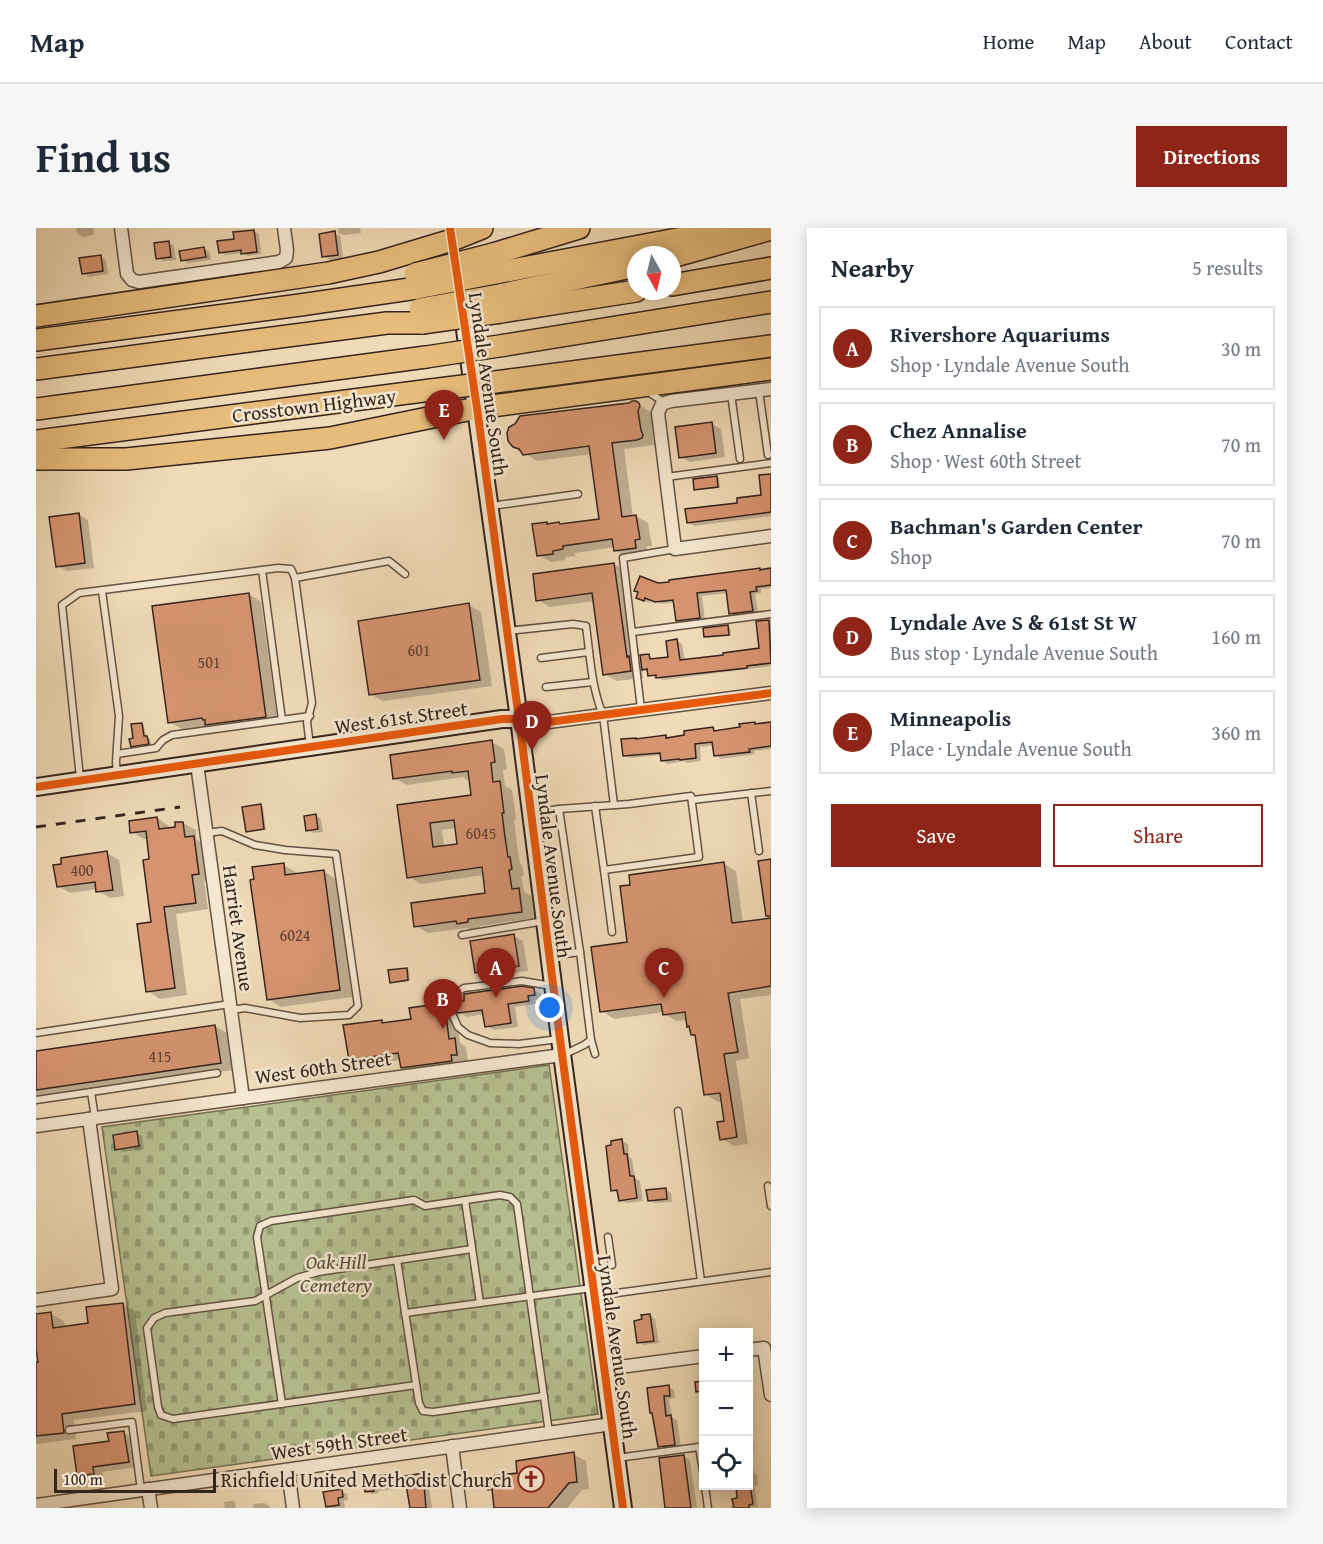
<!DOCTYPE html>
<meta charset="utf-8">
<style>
:root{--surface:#fff;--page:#f6f6f7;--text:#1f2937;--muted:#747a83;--line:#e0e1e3;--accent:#8f2418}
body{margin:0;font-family:"Gentium Book Plus",serif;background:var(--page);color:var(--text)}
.controls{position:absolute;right:18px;bottom:18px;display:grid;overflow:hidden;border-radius:0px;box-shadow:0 3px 15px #0003}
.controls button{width:54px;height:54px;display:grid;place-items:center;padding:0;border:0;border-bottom:2px solid var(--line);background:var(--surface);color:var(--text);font:30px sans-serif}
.compass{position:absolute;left:591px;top:18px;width:54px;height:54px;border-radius:50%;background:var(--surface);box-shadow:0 3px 15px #0003;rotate:172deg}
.scale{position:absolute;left:18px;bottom:15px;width:162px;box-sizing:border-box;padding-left:6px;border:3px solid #34241c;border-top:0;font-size:16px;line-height:21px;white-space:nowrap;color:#34241c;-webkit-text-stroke:4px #f5e7d0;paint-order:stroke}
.you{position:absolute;left:514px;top:780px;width:21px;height:21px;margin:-15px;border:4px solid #fff;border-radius:50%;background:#1a73e8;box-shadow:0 0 0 9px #1a73e833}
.badge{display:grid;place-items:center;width:39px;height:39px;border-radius:50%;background:var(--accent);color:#fff;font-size:20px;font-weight:700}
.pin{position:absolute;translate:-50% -50px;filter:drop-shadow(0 2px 3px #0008)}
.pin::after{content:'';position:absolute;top:32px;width:21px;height:18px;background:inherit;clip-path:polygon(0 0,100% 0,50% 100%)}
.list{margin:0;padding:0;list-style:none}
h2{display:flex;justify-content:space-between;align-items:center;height:78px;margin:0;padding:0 24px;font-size:26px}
h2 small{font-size:20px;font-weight:400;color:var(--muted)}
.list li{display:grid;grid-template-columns:39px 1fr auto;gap:18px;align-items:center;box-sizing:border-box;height:84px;margin:0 12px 12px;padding:0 12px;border:2px solid var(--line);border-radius:0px}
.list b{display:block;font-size:22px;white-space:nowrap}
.list p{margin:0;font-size:20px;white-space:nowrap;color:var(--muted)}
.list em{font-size:20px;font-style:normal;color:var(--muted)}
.actions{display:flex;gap:12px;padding:18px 24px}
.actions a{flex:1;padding:14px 0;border:2px solid var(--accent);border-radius:0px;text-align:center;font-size:21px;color:var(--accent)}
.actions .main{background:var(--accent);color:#fff}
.icon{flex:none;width:33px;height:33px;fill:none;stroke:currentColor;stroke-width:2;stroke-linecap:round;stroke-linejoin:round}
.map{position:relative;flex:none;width:735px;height:1280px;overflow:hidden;border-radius:0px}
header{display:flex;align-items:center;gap:36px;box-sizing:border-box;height:84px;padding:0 30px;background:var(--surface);border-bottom:2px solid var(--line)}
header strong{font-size:28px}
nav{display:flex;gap:33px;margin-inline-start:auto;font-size:21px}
.intro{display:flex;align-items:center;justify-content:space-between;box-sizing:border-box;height:144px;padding:0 36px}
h1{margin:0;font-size:42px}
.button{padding:15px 27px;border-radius:0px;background:var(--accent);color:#fff;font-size:21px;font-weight:700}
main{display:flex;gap:36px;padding:0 36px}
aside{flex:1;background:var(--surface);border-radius:0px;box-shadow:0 3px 15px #0003}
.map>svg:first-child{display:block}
.cemetery{fill:url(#cemetery-stones);stroke:#757256;stroke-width:1.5}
.shadow{fill:#0003;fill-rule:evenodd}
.building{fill:#d79471;stroke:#34241c;stroke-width:1.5;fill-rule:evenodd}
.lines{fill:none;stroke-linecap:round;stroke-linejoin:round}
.lane-casing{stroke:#635243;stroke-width:9}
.street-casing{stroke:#635243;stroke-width:15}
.secondary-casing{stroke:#34241c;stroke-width:20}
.highway-casing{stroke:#34241c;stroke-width:24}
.lane{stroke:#f5e7d0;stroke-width:6}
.street{stroke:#f5e7d0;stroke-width:12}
.secondary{stroke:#f5e7d0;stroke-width:16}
.highway{stroke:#e8bd7c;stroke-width:21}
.rail{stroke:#34241c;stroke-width:3;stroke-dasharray:10 10;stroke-linecap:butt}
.highway-bridge-casing{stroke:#34241c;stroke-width:24;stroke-linecap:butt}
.highway-bridge{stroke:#e8bd7c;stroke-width:21}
.cycleway-casing{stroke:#f5e7d0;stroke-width:11}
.cycleway{stroke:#e8590c;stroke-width:8}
.labels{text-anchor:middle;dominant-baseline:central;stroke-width:5;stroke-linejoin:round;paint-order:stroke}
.number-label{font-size:16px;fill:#5d4031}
.street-label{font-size:20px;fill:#34241c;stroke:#f5e7d0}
.park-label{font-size:20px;font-style:italic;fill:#544b39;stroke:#f5e7d0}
.poi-label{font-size:20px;fill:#34241c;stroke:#f5e7d0;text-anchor:end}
</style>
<header>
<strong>Map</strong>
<nav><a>Home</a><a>Map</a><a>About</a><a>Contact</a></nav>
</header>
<div class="intro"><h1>Find us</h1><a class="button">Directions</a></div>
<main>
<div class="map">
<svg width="735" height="1280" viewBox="0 0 735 1280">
<defs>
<pattern id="cemetery-stones" width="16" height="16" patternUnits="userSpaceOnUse" patternTransform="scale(1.5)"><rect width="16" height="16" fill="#b6c091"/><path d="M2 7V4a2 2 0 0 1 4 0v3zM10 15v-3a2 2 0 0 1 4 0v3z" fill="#959c76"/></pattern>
</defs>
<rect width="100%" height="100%" fill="#f0dab7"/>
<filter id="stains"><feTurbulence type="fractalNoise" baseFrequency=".00333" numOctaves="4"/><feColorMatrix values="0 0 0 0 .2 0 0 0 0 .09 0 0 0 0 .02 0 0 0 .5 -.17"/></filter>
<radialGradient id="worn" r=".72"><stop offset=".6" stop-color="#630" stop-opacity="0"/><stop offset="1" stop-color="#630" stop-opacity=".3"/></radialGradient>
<polygon class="cemetery" points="513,837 562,1186 115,1248 66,899"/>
<g class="shadow">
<polygon points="40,0 57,0 58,7 47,9 41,5"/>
<polygon points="302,0 324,0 325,5 308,7 304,5 307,30 294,32 288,28 298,5 303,8"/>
<polygon points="217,3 223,6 225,26 212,28 206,25 189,27 184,24 199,12"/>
<polygon points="133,15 138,18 140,32 127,33 121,30"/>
<polygon points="168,21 174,24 175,32 152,35 146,32"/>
<polygon points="65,29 70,32 72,46 53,49 47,45"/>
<polygon points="602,177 615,184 618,217 588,221 597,289 600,288 612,295 616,318 611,318 612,327 592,330 579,322 579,319 539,325 539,328 529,329 529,332 515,334 502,327 511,295 514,297 526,298 565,292 556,226 501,233 480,220"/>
<polygon points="676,196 685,201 689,229 654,234 645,229"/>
<polygon points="735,247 735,288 658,298 652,294 727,268"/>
<polygon points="680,249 683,250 684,260 662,262 660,261"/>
<polygon points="43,286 52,292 58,340 31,343 22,338"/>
<polygon points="578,336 590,343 603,436 607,438 613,428 618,431 634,430 641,413 646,416 649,433 725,421 722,394 735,392 735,438 627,452 623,450 619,450 606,440 607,450 581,453 568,446 558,373 514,379 502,372"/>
<polygon points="735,339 735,360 725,361 725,365 719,366 722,385 700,388 694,385 692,365 666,368 669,392 647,395 641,392 639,374 626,376 615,371 613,375 602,370 622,357 634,355 634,353"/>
<polygon points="213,366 225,374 242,495 183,503 173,498 146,501 133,494"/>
<polygon points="433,377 445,384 456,458 347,473 334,466"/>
<polygon points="692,398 694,400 695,407 672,410 670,409"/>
<polygon points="735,495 735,521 718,523 719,526 685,531 680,527 678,517 664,519 665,533 651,535 649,533 632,536 626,532 626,527 594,530 589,527 629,508 633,511 677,501 682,504"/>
<polygon points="106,496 108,498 110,509 114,511 115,517 99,519 96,518"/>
<path d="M456,514l12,7 3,20 -4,1 2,16 7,4 4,29 -2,1 3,25 3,19 2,1 2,11h-3l3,16 7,4 3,22 -54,8v2l-9,2 -4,-2 -39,5 -12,-7 71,-32 -3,-19 -63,9 -12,-7 -10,-70 74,-11 -3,-17 -4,1 -3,-3 -56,8 -12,-7zM420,600l3,17 -15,2 -2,-17z"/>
<polygon points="225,578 227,579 230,602 213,604 211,603"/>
<polygon points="279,587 285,591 287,604 277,605 272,602"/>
<polygon points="121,590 133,598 134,601 141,600 147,595 160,602 160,611 170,617 175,652 168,653 172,681 140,686 151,767 124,771 112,763 117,695 115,632 112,611 108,611 96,604"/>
<polygon points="71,625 83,632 88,668 74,670 62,663 62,661 34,665 22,658"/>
<polygon points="735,633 735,767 704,771 713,830 700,833 712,916 698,918 686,911 690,894 687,873 682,874 669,866 661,809 656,806 655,800 652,798 651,792 641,793 628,786 628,784 578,791 566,783 593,715 688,636 700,643 707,695 732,692 724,634"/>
<polygon points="247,637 260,644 260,647 287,643 300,651 316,769 245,779 232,771"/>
<polygon points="478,708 487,713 492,743 449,749 440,744"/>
<polygon points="370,741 373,742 374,753 358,755 356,754"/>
<polygon points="497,762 505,766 506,771 499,772 500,776 479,779 482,799 458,802 450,798 448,786 431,789 423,784"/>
<polygon points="408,777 419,784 424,815 430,819 432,833 426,834 427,840 378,846 366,840 365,832 326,838 314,831 345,793 350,796 377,792"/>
<polygon points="179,798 191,805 197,842 0,871 0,824"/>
<polygon points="101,905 106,908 108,921 87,924 81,921"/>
<polygon points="586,913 592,916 593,929 596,931 599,950 604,953 607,973 590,975 584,972 583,966 577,962"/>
<polygon points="630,962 635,965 636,974 619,975 613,972"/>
<polygon points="86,1076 99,1083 111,1183 38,1192 40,1211 0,1216 0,1135 3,1135 0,1109 0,1088 15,1086 28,1093 29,1100 54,1097"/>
<polygon points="614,1087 619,1091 623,1115 608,1117 602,1114 607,1093"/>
<polygon points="633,1159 638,1162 639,1170 633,1171 636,1189 641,1192 645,1220 629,1222 623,1218 618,1185"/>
<polygon points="88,1205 97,1210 101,1239 66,1244 67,1250 52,1252 43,1247"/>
<polygon points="712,1210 717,1213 718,1223 715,1224 718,1245 721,1247 722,1257 718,1258 722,1279 695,1280 695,1278 699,1278 712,1258"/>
<polygon points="537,1226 550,1233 553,1261 546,1262 531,1280 459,1280 457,1263 453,1261 482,1246"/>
<polygon points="648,1228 654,1232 661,1280 631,1280"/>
<polygon points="386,1247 392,1250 396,1280 378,1280 372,1260 342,1263 343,1265 336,1266 331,1263 350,1249 355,1252"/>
<polygon points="305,1263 311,1266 312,1272 308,1273 309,1280 291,1280 289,1265"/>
<polygon points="197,1273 199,1274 200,1280 189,1280 188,1274"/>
<polygon points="228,1275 234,1278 234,1280 218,1280 217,1276"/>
</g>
<g class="building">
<polygon points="218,2 221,24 205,26 205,22 183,25 181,13 198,11 197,4"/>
<polygon points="299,3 302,27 286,29 283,6"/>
<polygon points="133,13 135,29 120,31 118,15"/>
<polygon points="168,19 170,29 145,33 143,23"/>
<polygon points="65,27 67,43 46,46 43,30"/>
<polygon points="596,173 600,173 603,175 604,178 602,183 605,202 607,207 606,210 601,212 576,215 586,289 600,287 604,311 599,312 600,320 578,323 576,311 527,318 527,321 517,323 517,326 501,328 496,296 511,294 511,296 523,294 524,296 563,291 553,218 487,227 483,221 477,219 472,213 471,205 473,199 479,196 484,188 593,175"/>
<polygon points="676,194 680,225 643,230 639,199"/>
<polygon points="735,246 735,284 651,295 649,281 701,275 701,270 725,267 723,247"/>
<polygon points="681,248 682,259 658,262 657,251"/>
<polygon points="43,285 49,335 20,339 13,289"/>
<polygon points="578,335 591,429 593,428 595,443 567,447 556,365 500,373 497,346"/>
<polygon points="724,340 724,342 735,340 735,357 720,359 721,363 714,364 717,383 693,386 690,362 661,365 664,390 640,393 637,372 619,374 609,370 608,373 600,370 602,364 598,363 604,348 622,355 633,354 633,352"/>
<polygon points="213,365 230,489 169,497 169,492 167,492 166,490 132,495 116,378"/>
<polygon points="433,375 444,452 333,467 322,393"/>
<polygon points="733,392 735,435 711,438 711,440 620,450 620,447 612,448 611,441 606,442 604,427 613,426 614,431 632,429 630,413 641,411 644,432 687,427 687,425 723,420 720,393"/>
<polygon points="692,397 693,407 668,409 667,400"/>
<polygon points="719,494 719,496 735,494 735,518 713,521 714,524 678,528 676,514 659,516 660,530 644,532 643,531 625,533 624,525 587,528 585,511 600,510 600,511 630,507 630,510 648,507 648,503 677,499 678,503 704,499 703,496"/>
<polygon points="106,495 108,508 111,508 113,516 95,519 93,511 97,510 95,496"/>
<path d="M456,512l3,22 -4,1 2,19 7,-1 4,32h-2l3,24 3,20h2l2,12 -3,1 3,19 7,-1 3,24 -54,7v3l-11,2 -1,-3 -42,6 -3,-24 74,-10 -3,-26 -75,11 -10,-73 74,-10 -3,-24 -16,2v-2l-59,8 -3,-24zM418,592l3,24 -24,3 -3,-24z"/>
<polygon points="225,576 228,601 210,604 206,579"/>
<polygon points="280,586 282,601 270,603 268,588"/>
<polygon points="121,589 123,601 139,599 139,594 147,594 149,609 158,608 163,646 156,647 160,675 128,679 139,760 110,764 101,696 115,694 107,632 113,631 110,603 94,605 93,593"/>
<polygon points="71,623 77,662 60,664 59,654 21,659 17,637 25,636 25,630"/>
<polygon points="735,631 735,688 730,688 722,633"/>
<polygon points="688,634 696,695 735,690 735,758 692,765 702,824 688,826 701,909 684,912 681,894 688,893 684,865 668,867 659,807 655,807 653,798 651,799 649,784 627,787 625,776 564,784 555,719 591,714 584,658 594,657 593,647"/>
<polygon points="248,635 249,647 288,642 304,762 231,772 214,652 218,651 216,639"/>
<polygon points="478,706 483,738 439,745 434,713"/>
<polygon points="371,740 372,752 354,755 352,742"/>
<polygon points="486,758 498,760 499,767 492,768 493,773 472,776 475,795 449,799 446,782 422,785 419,780 419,775 428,773 428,766"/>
<polygon points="408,775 411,787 410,787 413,811 419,810 421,827 415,827 416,833 365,840 362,825 313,832 307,797 346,792 346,795 375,791 373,780"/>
<polygon points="179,797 185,835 0,862 0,823"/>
<polygon points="101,903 103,918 79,922 77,907"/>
<polygon points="586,911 588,926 591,926 594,948 598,948 601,970 583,973 581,962 575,963 570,918 575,917 575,913"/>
<polygon points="630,960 631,971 612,973 610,962"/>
<polygon points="87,1075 99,1176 26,1186 28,1205 0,1208 0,1134 2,1134 0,1121 0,1086 15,1084 17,1100 52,1095 50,1079"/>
<polygon points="614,1086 618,1113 601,1115 598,1093 606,1091 605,1087"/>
<polygon points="668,1153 668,1163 660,1164 659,1154"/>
<polygon points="633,1157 634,1168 628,1168 630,1188 635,1187 639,1217 622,1219 616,1185 614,1185 611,1160"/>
<polygon points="88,1203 93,1234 57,1239 58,1246 41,1248 37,1218 73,1213 71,1205"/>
<polygon points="538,1224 541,1254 533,1255 512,1280 458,1280 456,1261 452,1262 449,1249 481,1245 480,1233"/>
<polygon points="648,1227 655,1280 629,1280 623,1230"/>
<polygon points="387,1245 390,1280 374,1280 370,1257 337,1260 338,1263 329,1264 328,1253 339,1251 339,1248 350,1247 351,1251"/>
<polygon points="700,1257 714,1257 717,1276 713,1277 713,1280 698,1280 696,1271 701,1270"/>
<polygon points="306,1261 307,1269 302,1270 303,1277 290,1279 287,1264"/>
</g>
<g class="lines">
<g class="lane-casing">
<g id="lane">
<polyline points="611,163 629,175"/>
<polyline points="723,163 732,227"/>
<polyline points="695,166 704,231"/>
<polyline points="630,249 735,235"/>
<polyline points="455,278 542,266"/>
<polyline points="226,342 246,492"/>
<polyline points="259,350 353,333 369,346"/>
<polyline points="66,363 83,488 80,534 81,546"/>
<path d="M471,403l66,-7 13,2c4,29 5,60 17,89l11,90"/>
<polyline points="597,404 735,386"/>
<polyline points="505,430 553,424"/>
<polyline points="510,459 557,454"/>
<polyline points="605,481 587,330 639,321"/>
<polyline points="81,526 120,520 127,512 136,507 274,488"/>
<polyline points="44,550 26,377 43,365 242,340 255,341 259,350 276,475 271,494 274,518"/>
<polyline points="715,565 723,623"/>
<polyline points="656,572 735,563"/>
<polyline points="559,578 568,642"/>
<polyline points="523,581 544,724 555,812 559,826"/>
<polyline points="496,585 523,581 593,576 655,568 663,629 568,642 576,704"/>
<polyline points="170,605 186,603 219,617 249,622 300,626 322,778 313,787 264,790 209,780 195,782"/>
<polyline points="426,707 508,693"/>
<polyline points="515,728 544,724"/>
<polyline points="516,758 486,753 428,760 418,766 414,770 414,781 422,799 432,807 454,815 483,816 523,811"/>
<polyline points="0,805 194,776"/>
<polyline points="529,826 548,817 555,812"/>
<polyline points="55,864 181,845"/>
<polyline points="0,872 55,864 59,890"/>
<polyline points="642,883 665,1053"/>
<polyline points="732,958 735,978"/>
<polyline points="429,972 444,1075"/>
<polyline points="572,1009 576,1037"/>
<polyline points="361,1032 383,1175 387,1183 397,1184 508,1168"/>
<polyline points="559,1068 735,1044"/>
<polyline points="369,1085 556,1060"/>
<polyline points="380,1157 137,1191 125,1187 122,1179 111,1100 118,1090 129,1085 219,1073 261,1050 282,1044 436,1021"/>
<polyline points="246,1176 221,1009 224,998 235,993 378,972 389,978 464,967 474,969 481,976 513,1205"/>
<polyline points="33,1202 96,1194 105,1262"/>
<polyline points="581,1230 663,1219 668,1248"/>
<polyline points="669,1258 672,1280"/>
</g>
</g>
<g class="street-casing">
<g id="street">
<polyline points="85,0 91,46 96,52 103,54 243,34 250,30 251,22 248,0"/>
<polyline points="735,161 635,173 626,176 622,185 639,321 735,308"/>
<polyline points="483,491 497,496 735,465"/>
<polyline points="161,536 207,870"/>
<polyline points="0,898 526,827"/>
<polyline points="0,1072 76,1061 53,891"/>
<polyline points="712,1122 728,1120 735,1167"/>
<polyline points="568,1141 668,1128"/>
<polyline points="416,1218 424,1280"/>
<polyline points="252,1242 257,1280"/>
<polyline points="112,1261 115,1280"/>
<polyline points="0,1277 576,1196"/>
</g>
</g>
<g class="secondary-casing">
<g id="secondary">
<polyline points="426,80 483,491 524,811 587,1280"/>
<polyline points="0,559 466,491 483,491"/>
</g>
</g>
<g class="highway-casing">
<g id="highway">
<polyline points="457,26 543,0"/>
<polyline points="636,29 735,1"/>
<polyline points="460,45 700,0"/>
<polyline points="636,57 735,40"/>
<polyline points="463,67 600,38"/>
<polyline points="465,84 600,63"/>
<polyline points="0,88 292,45 343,34 416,12 446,0"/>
<polyline points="0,112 264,77 381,60"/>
<polyline points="470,117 735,74"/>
<polyline points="0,141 351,95 386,95"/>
<polyline points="475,152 735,118"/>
<polyline points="0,181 390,129"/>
<polyline points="0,213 395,162"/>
<polyline points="0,231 90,231 294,210 441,180 735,141"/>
</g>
</g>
<use href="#lane" class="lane"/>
<use href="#street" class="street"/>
<use href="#secondary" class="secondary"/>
<use href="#highway" class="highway"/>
<polyline class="rail" points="0,599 144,579"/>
<g class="highway-bridge-casing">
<g id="highway-bridge">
<polyline points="379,46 457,26"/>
<polyline points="381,60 460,45"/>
<polyline points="384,81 463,67"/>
<polyline points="386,95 465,84"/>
<polyline points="390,129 470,117"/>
<polyline points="395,162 475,152"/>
</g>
</g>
<use href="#highway-bridge" class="highway-bridge"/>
<g class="cycleway-casing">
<g id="cycleway">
<polyline points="414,0 441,180 483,491 524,811 587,1280"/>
<polyline points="0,559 466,491 483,491 497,496 735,465"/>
</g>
</g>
<use href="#cycleway" class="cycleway"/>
</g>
<defs>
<g id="church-ring" transform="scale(1.35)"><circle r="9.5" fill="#f5e7d0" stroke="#8f2418" stroke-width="1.5"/><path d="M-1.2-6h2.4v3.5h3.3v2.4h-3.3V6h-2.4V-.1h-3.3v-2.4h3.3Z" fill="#8f2418"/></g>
</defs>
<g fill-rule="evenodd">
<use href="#church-ring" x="495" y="1251"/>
</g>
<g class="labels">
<g class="number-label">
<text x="383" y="422">601</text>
<text x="173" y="434">501</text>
<text x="445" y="605">6045</text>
<text x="46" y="642">400</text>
<text x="259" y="707">6024</text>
<text x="124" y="828">415</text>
</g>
<g class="street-label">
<text transform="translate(453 156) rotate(82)">Lyndale Avenue South</text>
<text transform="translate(278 177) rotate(-7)">Crosstown Highway</text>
<text transform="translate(365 489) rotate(-8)">West 61st Street</text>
<text transform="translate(518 638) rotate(83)">Lyndale Avenue South</text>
<text transform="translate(203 700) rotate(82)">Harriet Avenue</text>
<text transform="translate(287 839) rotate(-8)">West 60th Street</text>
<text transform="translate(582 1119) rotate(82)">Lyndale Avenue South</text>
<text transform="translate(303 1215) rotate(-8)">West 59th Street</text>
</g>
<g class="park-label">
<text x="300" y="1033">Oak Hill<tspan x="300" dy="23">Cemetery</tspan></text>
</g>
<g class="poi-label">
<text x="476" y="1251">Richfield United Methodist Church</text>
</g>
</g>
<rect width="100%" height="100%" filter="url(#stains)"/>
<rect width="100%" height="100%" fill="url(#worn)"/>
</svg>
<div class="controls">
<button>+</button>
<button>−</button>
<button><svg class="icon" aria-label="locate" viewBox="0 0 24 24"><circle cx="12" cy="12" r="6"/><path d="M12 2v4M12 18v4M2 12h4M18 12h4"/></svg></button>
</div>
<svg class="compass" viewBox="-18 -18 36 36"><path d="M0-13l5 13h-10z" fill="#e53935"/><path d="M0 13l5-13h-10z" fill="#747a83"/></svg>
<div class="scale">100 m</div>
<div class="you"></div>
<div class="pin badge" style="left:460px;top:770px">A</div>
<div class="pin badge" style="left:407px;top:801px">B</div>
<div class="pin badge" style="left:628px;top:770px">C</div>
<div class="pin badge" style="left:496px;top:523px">D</div>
<div class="pin badge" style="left:408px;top:212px">E</div>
</div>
<aside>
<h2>Nearby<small>5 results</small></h2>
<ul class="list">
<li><span class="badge">A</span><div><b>Rivershore Aquariums</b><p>Shop · Lyndale Avenue South</p></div><em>30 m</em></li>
<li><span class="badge">B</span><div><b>Chez Annalise</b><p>Shop · West 60th Street</p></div><em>70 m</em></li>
<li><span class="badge">C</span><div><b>Bachman's Garden Center</b><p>Shop</p></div><em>70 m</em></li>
<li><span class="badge">D</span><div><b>Lyndale Ave S &amp; 61st St W</b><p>Bus stop · Lyndale Avenue South</p></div><em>160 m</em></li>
<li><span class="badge">E</span><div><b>Minneapolis</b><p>Place · Lyndale Avenue South</p></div><em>360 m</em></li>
</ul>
<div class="actions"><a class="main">Save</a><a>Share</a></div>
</aside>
</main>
